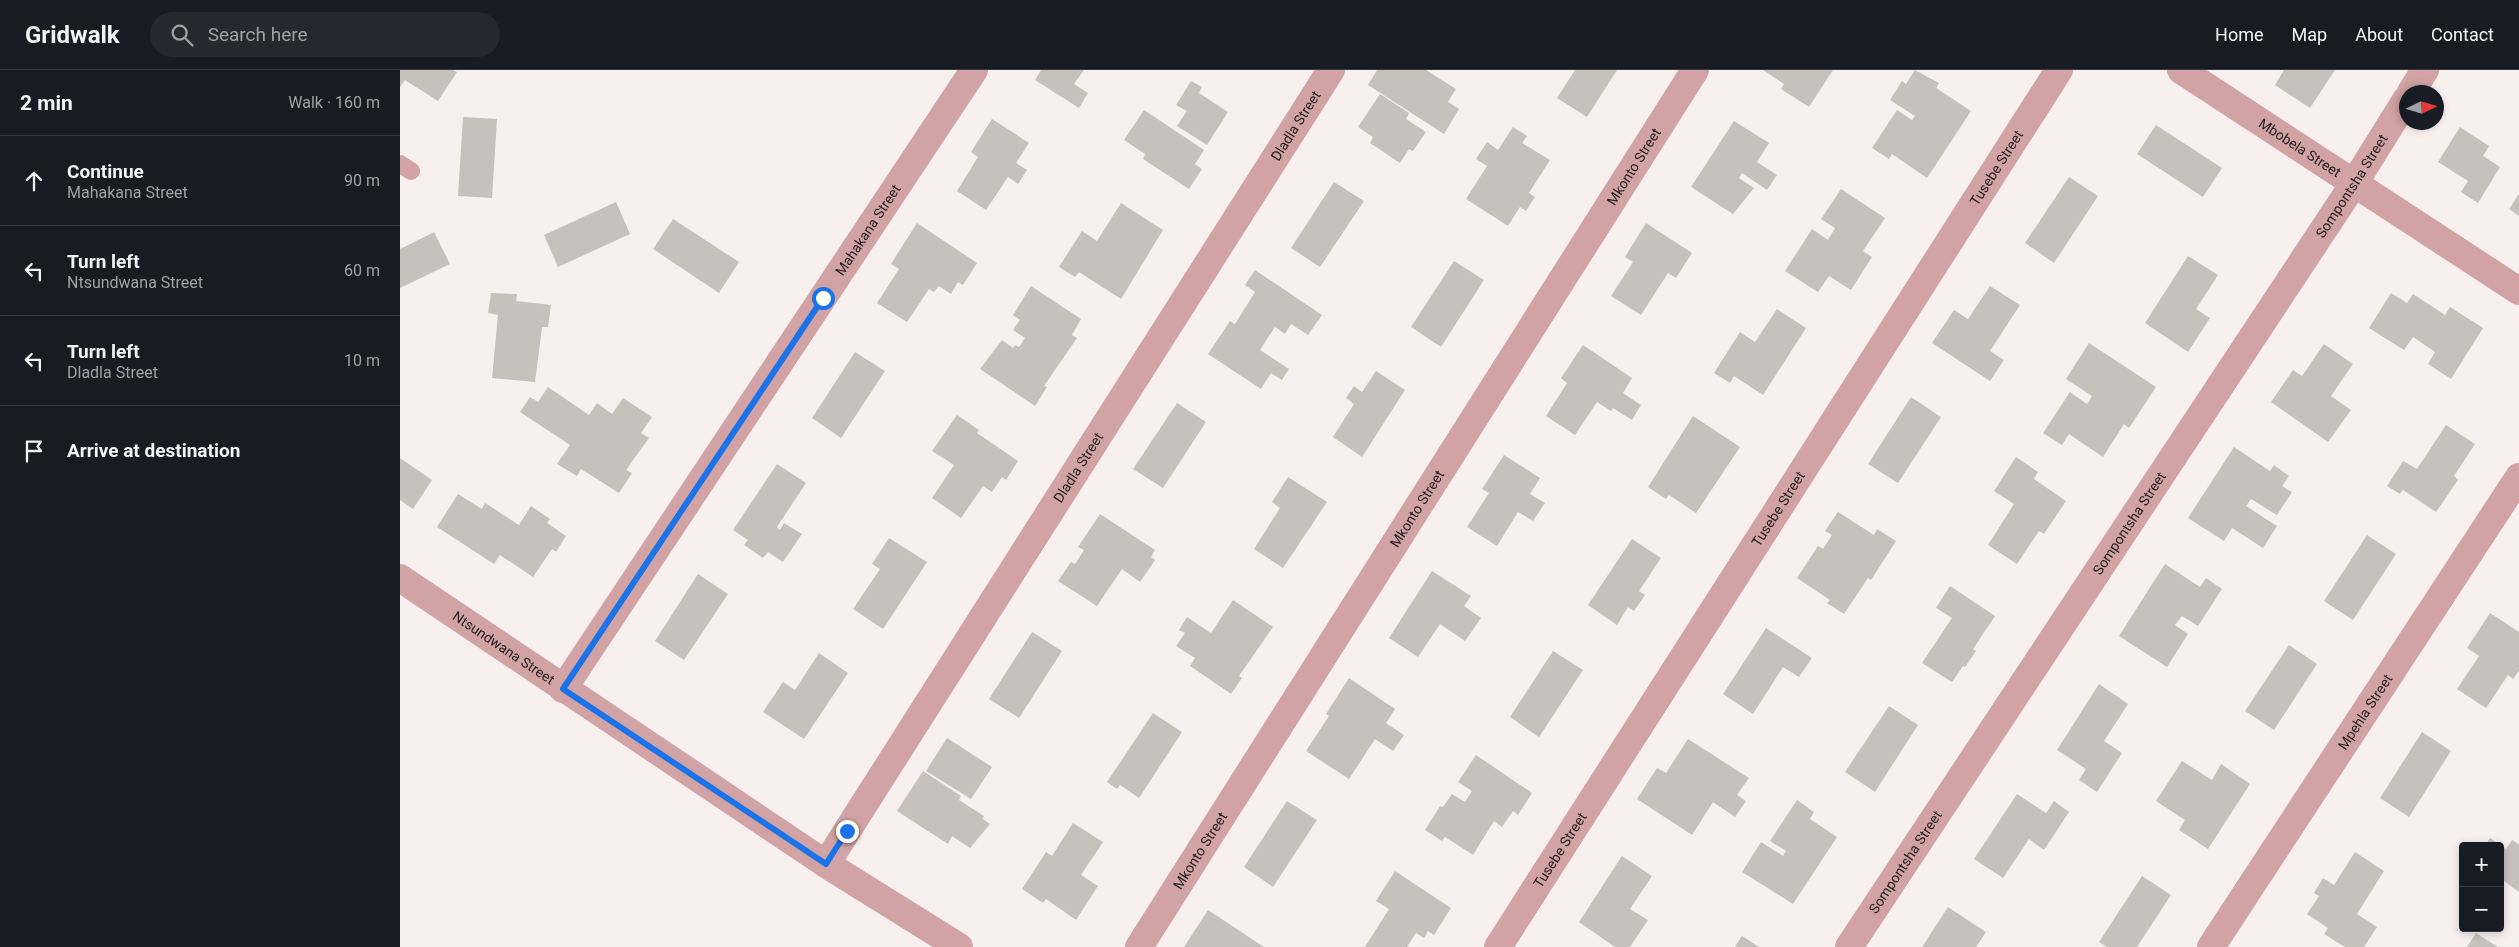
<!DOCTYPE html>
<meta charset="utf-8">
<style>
:root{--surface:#171b24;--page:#242831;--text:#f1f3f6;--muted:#9ea1a6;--line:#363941}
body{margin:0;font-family:Roboto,sans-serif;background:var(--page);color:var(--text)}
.controls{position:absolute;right:15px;bottom:15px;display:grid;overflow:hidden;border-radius:5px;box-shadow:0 2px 8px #0003}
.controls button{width:45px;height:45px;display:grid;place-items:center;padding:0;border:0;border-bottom:1px solid var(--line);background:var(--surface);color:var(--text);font:25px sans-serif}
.compass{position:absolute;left:1999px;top:15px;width:45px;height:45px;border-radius:50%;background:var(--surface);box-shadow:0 2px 8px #0003;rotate:86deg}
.stop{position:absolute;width:15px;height:15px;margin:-11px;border:4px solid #1a73e8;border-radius:50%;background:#fff}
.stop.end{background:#1a73e8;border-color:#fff;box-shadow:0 1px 5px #0008}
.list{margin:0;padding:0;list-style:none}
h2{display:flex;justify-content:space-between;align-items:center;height:65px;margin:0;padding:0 20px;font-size:21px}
h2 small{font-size:16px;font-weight:400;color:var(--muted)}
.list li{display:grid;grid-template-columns:32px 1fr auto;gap:15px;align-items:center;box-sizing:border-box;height:90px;padding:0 20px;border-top:1px solid var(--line)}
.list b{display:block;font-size:19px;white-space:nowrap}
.list p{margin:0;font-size:16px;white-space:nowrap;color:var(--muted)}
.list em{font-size:16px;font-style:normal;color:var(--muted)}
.icon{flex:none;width:28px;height:28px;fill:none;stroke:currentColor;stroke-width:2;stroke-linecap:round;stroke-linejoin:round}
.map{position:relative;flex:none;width:2119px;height:877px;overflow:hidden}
header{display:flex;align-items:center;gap:30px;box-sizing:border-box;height:70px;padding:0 25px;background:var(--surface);border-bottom:1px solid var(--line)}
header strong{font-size:24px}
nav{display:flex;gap:28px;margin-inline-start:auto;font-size:18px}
.search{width:350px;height:45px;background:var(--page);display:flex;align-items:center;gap:12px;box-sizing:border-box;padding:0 18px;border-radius:28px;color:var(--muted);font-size:19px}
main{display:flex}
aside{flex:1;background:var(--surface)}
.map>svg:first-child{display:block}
.building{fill:#c7c1bc}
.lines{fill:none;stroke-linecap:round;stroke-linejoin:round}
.lane{stroke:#d2a3a4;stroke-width:18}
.street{stroke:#d2a3a4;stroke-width:28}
.route{stroke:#1a73e8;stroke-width:6}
.labels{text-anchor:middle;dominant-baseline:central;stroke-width:4;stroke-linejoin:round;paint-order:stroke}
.street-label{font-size:14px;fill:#1e1b1a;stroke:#f8f0ee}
</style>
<header>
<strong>Gridwalk</strong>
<div class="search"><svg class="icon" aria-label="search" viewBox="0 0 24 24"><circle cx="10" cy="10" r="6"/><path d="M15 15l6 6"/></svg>Search here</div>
<nav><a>Home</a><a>Map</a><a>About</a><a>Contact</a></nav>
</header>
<main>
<aside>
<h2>2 min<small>Walk · 160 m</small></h2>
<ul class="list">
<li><svg class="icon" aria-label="ahead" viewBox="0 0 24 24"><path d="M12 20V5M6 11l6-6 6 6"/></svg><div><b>Continue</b><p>Mahakana Street</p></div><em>90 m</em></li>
<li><svg class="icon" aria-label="left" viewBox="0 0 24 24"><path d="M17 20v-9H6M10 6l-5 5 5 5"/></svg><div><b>Turn left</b><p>Ntsundwana Street</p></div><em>60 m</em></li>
<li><svg class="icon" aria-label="left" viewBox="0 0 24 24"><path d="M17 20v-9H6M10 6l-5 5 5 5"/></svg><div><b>Turn left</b><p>Dladla Street</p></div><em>10 m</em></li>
<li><svg class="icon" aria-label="arrive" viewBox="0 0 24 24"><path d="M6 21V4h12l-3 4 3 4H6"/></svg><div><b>Arrive at destination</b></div></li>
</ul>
</aside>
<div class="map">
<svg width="2119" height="877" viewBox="0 0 2119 877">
<rect width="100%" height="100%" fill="#f8f0ee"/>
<g class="building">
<polygon points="0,0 53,0 57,2 38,31 5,10 0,17"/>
<polygon points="641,0 684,0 674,14 688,23 679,38 635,10"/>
<polygon points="977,0 1026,0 1056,19 1048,32 1059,39 1044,64 968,15"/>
<polygon points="1175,0 1217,0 1187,47 1157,28"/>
<polygon points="1363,0 1433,0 1409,37 1381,19 1384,14"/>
<polygon points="1515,0 1539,13 1536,18 1571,41 1527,108 1492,84 1489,89 1472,78 1497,40 1512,50 1515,46 1490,30 1502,11 1506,14"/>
<polygon points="1884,0 1935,0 1910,38 1875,15"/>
<polygon points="791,11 802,17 799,23 828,42 807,75 777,56 787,41 776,35"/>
<polygon points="980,24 1009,43 1006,49 1026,62 1013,81 1009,79 1000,93 970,73 973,67 958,57"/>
<polygon points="744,40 804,80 795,94 802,99 789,119 743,89 745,84 724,70"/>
<polygon points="63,47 97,49 92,128 58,126"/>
<polygon points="592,49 629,73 616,93 627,100 618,114 608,107 586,140 557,121 578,87 571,82"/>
<polygon points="1334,51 1369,73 1357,92 1377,105 1367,120 1342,103 1339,108 1354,118 1333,144 1291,117"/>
<polygon points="1756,55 1822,98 1803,127 1737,84"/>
<polygon points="1113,57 1127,66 1122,73 1150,90 1129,123 1135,127 1126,141 1120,137 1108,156 1066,129 1087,96 1076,89 1087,72 1098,80"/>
<polygon points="2060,57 2089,76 2083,86 2100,97 2078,133 2061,122 2068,111 2038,92"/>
<polygon points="1669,107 1698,126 1654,193 1625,173"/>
<polygon points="934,112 964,131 920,197 891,178"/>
<polygon points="1441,119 1485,148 1463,181 1472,187 1451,220 1429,206 1418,222 1385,201 1412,159 1428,170 1435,158 1421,149"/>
<polygon points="2119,124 2119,146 2109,139"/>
<polygon points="216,132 230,164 158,197 144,165"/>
<polygon points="721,133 763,160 721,229 679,202 675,207 659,197 682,161 697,171"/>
<polygon points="273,149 339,192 319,223 253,179"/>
<polygon points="517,153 577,193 563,215 558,212 551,224 539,216 534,222 529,219 507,252 477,233 499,199 491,194"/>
<polygon points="1246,153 1292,183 1276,208 1268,203 1241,245 1211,226 1233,192 1225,187"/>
<polygon points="34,162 50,194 0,218 0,179"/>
<polygon points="1788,186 1818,205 1796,239 1810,248 1788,282 1745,253"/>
<polygon points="1054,191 1084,210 1041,277 1011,257"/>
<polygon points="855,200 922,245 908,265 891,254 885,264 875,257 860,280 889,299 882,310 871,303 861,319 808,284 830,251 835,254 855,222 845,215"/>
<polygon points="631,216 681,249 672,265 677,268 644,316 647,317 635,336 580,299 602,270 613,278 615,275 619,277 625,268 613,260 620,250 613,245"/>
<polygon points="1590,216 1620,235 1590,281 1604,290 1590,311 1532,273 1554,240 1568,249"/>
<polygon points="91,223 117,224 116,231 151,235 148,257 142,257 135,312 92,308 98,245 88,243"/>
<polygon points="1991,223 2007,233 2013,224 2045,245 2050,237 2083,258 2051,309 2028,294 2035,282 2013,267 2004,280 1969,258"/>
<polygon points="1377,239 1406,258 1363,325 1334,306 1330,313 1314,303 1340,262 1355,272"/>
<polygon points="1689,273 1756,317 1729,358 1724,354 1703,387 1669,364 1662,375 1643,363 1670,322 1687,334 1692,326 1666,309"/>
<polygon points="1924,274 1953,294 1931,326 1951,340 1928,372 1871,332 1893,300 1902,306"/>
<polygon points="1183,275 1232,308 1223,323 1241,335 1232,350 1213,338 1211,341 1197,332 1175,365 1146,346 1167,313 1161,308"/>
<polygon points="455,282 485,301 441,368 412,348"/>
<polygon points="976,301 1005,320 962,387 933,367 954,334 946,328 954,316 962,322"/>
<polygon points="148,317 189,345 197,333 212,344 223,328 252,347 241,363 249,368 226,400 232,403 219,423 181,399 177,406 157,394 170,375 120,342 130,327 138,332"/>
<polygon points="1511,327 1541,347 1498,413 1468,394"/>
<polygon points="777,333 806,352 763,418 733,399"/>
<polygon points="557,345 579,360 577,363 618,391 606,410 602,407 592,422 583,416 561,448 532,428 554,395 532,381"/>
<polygon points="1293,346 1340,377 1296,443 1269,425 1266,429 1248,417"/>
<polygon points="2046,355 2075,374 2054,406 2058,410 2036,442 2003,420 2000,424 1987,416 2003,391 2017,399"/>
<polygon points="1834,377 1870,401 1874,395 1889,406 1882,416 1892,422 1877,445 1851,429 1846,436 1877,456 1863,478 1832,458 1824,471 1788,448"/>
<polygon points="1104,385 1140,408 1130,424 1145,433 1133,451 1118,442 1097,476 1067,457 1089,423 1082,419"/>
<polygon points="1616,387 1638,402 1634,409 1666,431 1644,464 1639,461 1617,494 1588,475 1614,434 1594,421"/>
<polygon points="0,388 32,410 13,439 0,430"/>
<polygon points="377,394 406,413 377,457 380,460 384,453 402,464 383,492 368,482 363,488 344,475 348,470 333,460"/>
<polygon points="888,407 927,432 883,498 854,479 880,438 872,432"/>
<polygon points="58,424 82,439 85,433 119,455 131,436 150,449 147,453 166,466 156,482 152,479 133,507 100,485 94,494 37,457"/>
<polygon points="1438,442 1474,465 1477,459 1496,471 1471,510 1468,508 1444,544 1427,533 1430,530 1397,508 1418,476 1423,479 1432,465 1425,461"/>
<polygon points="700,444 755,480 751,487 755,490 740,512 722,499 697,536 658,511 671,492 675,494 684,480 678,477"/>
<polygon points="1967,465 1996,484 1953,550 1924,531"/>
<polygon points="489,468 527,492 483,559 453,539 480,499 472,494"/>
<polygon points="1232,469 1261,488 1239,521 1245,525 1234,541 1228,537 1217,555 1188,535"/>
<polygon points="1765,494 1800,517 1806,508 1822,519 1798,556 1782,546 1775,555 1788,564 1767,597 1719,566"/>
<polygon points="1032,501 1071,526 1064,536 1081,548 1065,571 1040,554 1018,587 989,568"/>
<polygon points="298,504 328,524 284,590 255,571"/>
<polygon points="1550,516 1595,546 1573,579 1576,581 1565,597 1563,596 1552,612 1522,593 1552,548 1536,538"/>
<polygon points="833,530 873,557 839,606 842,608 831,624 790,596 795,588 776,576 785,563 779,560 787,547 811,563"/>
<polygon points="2090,543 2119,562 2119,601 2113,609 2108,605 2086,638 2057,619 2079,586 2067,578"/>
<polygon points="1366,558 1412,588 1399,607 1383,597 1353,644 1323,624"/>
<polygon points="632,562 662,581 619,648 589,629"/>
<polygon points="1889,575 1917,594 1874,660 1845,641"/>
<polygon points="1153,581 1183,600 1139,667 1110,647"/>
<polygon points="419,583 448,603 404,669 363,642 383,612 395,620"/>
<polygon points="949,608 995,639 986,653 1004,665 993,681 975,669 949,709 906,681 929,646 926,644"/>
<polygon points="1699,614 1728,634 1704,671 1722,683 1697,722 1679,710 1686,699 1657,680"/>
<polygon points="1489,636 1518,655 1475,722 1445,702"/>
<polygon points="753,643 782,662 739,728 720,715 717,719 707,712"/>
<polygon points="2022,662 2051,681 2009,747 1980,728"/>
<polygon points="547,668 592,697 571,729 526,701"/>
<polygon points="1288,669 1349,708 1337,725 1346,731 1335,747 1313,732 1292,765 1237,729 1257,698 1266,703"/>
<polygon points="1076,685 1132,723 1118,745 1113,741 1102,757 1094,751 1073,785 1045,767 1042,771 1025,760 1040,736 1043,737 1052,724 1065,732 1072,721 1058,712"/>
<polygon points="1782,691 1812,710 1821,694 1850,714 1808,779 1779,760 1785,750 1756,731"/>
<polygon points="523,701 561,726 559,730 584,746 583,749 590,754 570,778 552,766 548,774 497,741"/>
<polygon points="1617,724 1646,743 1654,731 1669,742 1644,780 1629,769 1603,808 1574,789"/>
<polygon points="1397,730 1414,742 1410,749 1437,767 1393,834 1342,802 1361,772 1383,786 1386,781 1370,771"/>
<polygon points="887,731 917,750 873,817 844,797"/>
<polygon points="673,753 703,772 681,805 698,816 676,850 646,829 643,833 622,819 646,782 652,786"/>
<polygon points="2090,768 2106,779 2112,770 2119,774 2119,822 2104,811 2100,816 2100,776 2085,776"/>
<polygon points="1955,782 1984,801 1957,844 1977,857 1964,877 1945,877 1924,864 1928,858 1907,844 1919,826 1914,823 1923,808 1934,815"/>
<polygon points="1222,786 1252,806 1230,839 1248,850 1230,877 1215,877 1179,852"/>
<polygon points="995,801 1051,838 1034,865 1028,861 1024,868 1016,863 1007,877 965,877 989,839 976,831"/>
<polygon points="1742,806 1771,825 1737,877 1707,877 1699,872"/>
<polygon points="1548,837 1586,862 1576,877 1522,877"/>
<polygon points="808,840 864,877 784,877"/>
<polygon points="2076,863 2098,877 2067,877"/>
<polygon points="1342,866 1359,877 1335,877"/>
</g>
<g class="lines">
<polyline class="lane" points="0,94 11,101"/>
<g class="street">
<path id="s1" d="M1781,0l338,221"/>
<polyline points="2011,22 2025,0"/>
<path id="s2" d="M0,508l426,286 133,83"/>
<path id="s3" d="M163,619l411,-619"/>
<path id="s4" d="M426,794l505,-794"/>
<path id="s5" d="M739,877l556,-877"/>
<path id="s6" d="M1098,877l561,-877"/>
<path id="s7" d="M1449,877l506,-765 51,-82"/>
<path id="s8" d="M1811,877l308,-470"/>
</g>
</g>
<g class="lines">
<polyline class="route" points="423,228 163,619 426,794 447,761"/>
</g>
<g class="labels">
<g class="street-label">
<text stroke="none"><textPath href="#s4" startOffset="875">Dladla Street</textPath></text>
<text stroke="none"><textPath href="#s1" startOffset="142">Mbobela Street</textPath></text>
<text stroke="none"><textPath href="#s5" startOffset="924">Mkonto Street</textPath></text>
<text stroke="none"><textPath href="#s6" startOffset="925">Tusebe Street</textPath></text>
<text stroke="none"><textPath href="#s7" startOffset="912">Sompontsha Street</textPath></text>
<text stroke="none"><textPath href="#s3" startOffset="551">Mahakana Street</textPath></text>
<text stroke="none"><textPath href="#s4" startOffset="470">Dladla Street</textPath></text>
<text stroke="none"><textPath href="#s5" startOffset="519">Mkonto Street</textPath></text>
<text stroke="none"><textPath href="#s6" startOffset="520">Tusebe Street</textPath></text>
<text stroke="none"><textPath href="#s7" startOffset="508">Sompontsha Street</textPath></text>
<text stroke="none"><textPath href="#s2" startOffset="125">Ntsundwana Street</textPath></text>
<text stroke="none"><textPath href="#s8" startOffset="281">Mpehla Street</textPath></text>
<text stroke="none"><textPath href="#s6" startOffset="115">Tusebe Street</textPath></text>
<text stroke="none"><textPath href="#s5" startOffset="114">Mkonto Street</textPath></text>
<text stroke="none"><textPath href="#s7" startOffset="102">Sompontsha Street</textPath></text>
</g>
</g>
</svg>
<div class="controls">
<button>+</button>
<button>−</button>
</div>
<svg class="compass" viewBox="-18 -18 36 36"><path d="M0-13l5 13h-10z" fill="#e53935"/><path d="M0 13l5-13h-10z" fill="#9ea1a6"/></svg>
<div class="stop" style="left:423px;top:228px"></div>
<div class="stop end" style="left:447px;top:761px"></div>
</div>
</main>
